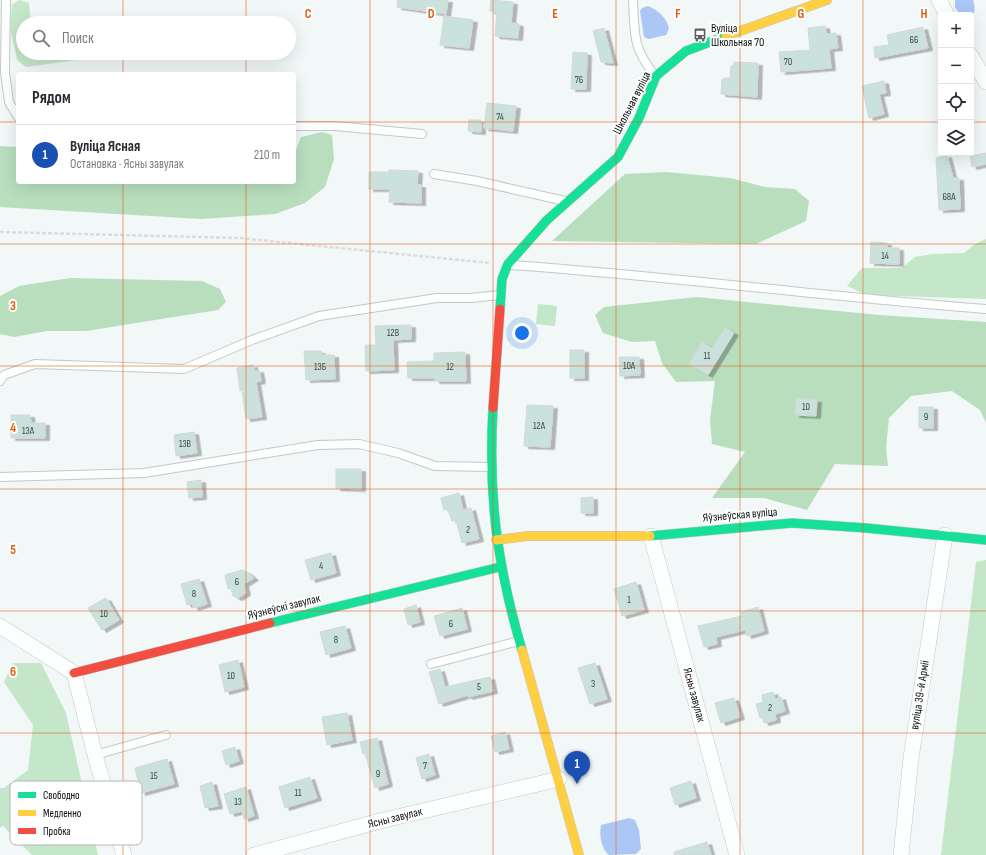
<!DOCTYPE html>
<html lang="ru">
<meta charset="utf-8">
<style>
:root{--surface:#fff;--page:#f7f7f7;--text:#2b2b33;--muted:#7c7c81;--line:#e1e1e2;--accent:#b45309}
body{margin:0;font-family:"Sofia Sans Condensed",sans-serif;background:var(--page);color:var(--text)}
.controls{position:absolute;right:12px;top:12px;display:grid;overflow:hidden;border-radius:4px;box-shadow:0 4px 16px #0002}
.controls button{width:36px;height:36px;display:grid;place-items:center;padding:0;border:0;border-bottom:1px solid var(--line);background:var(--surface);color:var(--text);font:20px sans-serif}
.you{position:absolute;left:522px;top:333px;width:14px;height:14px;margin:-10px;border:3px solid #fff;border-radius:50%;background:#1a73e8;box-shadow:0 0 0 6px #1a73e833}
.badge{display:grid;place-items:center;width:26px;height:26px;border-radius:50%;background:var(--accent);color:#fff;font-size:13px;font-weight:700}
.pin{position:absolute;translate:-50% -33px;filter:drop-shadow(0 1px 2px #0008)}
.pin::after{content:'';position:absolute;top:21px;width:14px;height:12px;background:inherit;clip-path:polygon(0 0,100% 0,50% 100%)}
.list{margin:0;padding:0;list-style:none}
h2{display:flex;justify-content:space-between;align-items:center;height:52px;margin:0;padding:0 16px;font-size:17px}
h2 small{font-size:13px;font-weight:400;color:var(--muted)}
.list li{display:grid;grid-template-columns:26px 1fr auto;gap:12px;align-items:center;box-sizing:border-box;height:60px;padding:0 16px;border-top:1px solid var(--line)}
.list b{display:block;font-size:15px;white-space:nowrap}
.list p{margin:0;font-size:13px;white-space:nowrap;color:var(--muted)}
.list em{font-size:13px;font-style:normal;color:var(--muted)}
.icon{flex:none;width:22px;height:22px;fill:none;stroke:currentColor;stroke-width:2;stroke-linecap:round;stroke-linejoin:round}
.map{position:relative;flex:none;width:986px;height:855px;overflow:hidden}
.search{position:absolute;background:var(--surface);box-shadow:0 4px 16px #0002;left:16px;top:16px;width:280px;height:44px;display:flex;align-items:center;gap:10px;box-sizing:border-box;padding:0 14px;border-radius:22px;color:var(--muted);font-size:15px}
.panel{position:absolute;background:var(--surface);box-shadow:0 4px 16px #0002;left:16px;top:72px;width:280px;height:112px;border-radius:4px}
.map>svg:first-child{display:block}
.green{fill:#c4e6c9}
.forest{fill:#b8debe}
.water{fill:#acc7f5}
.building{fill:#cbe2dc;stroke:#d3d7d7;filter:url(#shadow)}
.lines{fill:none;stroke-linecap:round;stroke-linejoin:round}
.lane-casing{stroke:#c4c8c8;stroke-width:10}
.street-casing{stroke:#c4c8c8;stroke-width:16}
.fast-casing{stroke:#c4c8c8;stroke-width:10}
.slow-casing{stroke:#c4c8c8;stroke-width:10}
.jam-casing{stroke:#c4c8c8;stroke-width:10}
.path{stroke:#dbdddd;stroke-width:2.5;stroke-dasharray:4 2;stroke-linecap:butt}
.lane{stroke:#fdfefe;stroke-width:8}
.street{stroke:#fdfefe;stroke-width:15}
.fast{stroke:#16e098;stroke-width:9}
.slow{stroke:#ffcf43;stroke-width:9}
.jam{stroke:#f24e42;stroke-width:9}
.grid{fill:none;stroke:#e8590c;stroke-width:1;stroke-opacity:0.55}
.labels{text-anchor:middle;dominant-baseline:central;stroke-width:4;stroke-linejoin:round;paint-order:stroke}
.number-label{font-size:10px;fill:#3c4442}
.poi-label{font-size:12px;fill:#0c0f0f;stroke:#fff;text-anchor:start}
.street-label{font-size:12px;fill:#0c0f0f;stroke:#fff}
.key{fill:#fff;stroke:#b6b7b7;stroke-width:1}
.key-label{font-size:11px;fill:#0c0f0f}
.grid-label{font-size:13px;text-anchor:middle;font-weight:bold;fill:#e8590c;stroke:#fff;stroke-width:4;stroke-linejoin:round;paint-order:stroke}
</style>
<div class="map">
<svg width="986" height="855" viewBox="0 0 986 855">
<defs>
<filter id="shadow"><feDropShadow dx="4.5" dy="2.5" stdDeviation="0" flood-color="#0004"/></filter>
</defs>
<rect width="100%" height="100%" fill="#f2f7f7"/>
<g class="green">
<polygon points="19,0 29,3 30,17 34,23 23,23 23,53 98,53 76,60 26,67 17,60 10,27 12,5"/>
<polygon points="986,239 986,299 867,295 847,286 862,268 902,268 915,257 933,254 964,253 975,244"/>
<polygon points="538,304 557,306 555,326 536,324"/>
<polygon points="986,560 986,855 941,855 976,562"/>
<polygon points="13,663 41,663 66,713 98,855 32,855 3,826 0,828 0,788 4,788 28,770 33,725 4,682"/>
</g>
<g class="forest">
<polygon points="322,132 332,135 334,159 325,187 305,203 275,214 201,219 0,207 0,146 18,147 18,182 294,182 294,150 296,150 301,137"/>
<polygon points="666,172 730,178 765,187 795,189 809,201 806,221 756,244 552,241 625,174"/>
<polygon points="70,278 202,281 220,289 226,302 218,310 86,331 47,331 14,337 0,334 0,296 19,286"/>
<polygon points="697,297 879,315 986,322 986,423 980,410 952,391 911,396 889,418 886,448 888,466 835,464 807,510 764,498 712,498 745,452 712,444 710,420 715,381 676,382 662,363 655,341 632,342 603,333 595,315 604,307"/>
</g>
<g class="water">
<path d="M955,0h18c2,6 3,13 -2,17v-2h-11l-5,-8z"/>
<path d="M648,6c10,4 19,12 21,23l-3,6 -17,4 -5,-2 -4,-26 2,-3z"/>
<path d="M629,818l6,2 4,10 2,19 -5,5 -27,1c-8,-6 -10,-21 -8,-30z"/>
</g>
<g class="building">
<polygon points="398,0 448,0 446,14 397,7"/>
<polygon points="491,0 513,2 511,23 519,24 518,38 495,36 497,12 490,11"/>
<polygon points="444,16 473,20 469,48 440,45"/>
<polygon points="825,26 826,34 836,33 838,48 829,49 831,68 781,72 779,52 810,50 808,28"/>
<polygon points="923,27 928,48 875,58 874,47 889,45 887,35"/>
<polygon points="604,28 613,63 601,62 593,31"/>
<polygon points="573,52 587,53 586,89 571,89"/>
<polygon points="734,62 758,63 757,97 721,94 722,80 723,80 724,78 730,78 731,66 733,66"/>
<polygon points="884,81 886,93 879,94 884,114 869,118 862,86"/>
<polygon points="487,103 516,106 513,131 484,128"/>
<polygon points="469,120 481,120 481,132 468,131"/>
<polygon points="986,153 986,164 972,167 970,156"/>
<polygon points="947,155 953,178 959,178 960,209 939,210 936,158"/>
<polygon points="389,170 418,171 417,185 421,185 421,203 389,202 390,189 369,189 369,172 389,172"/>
<polygon points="871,242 887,243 887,248 899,248 899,264 870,263"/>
<polygon points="411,325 411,339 393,340 394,370 366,371 365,345 376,345 375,326"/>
<polygon points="725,328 734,333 708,375 689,364 702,342 712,348"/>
<rect x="570" y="350" width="14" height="28"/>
<polygon points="304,351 321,351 321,355 334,355 335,379 306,380"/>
<polygon points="465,352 466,381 435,381 435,378 408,378 407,362 434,361 434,353"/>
<polygon points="619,357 639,357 640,375 620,376"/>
<polygon points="253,365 254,371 259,370 261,381 256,382 262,417 246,419 242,390 240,391 237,368"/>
<polygon points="796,398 817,400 816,416 795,415"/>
<polygon points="527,405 553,406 550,447 524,446"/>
<rect x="919" y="407" width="14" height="21"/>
<polygon points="11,415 30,415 31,423 45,423 45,438 11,438"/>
<polygon points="194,432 197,453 176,456 174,435"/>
<polygon points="336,469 361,469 361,489 336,488"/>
<polygon points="201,480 202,497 189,498 187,482"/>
<polygon points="459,493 463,510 471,508 479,539 462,543 456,520 452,521 448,509 444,510 441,498"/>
<polygon points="593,497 593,513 581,513 581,498"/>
<polygon points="331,553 336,573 311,580 305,560"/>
<polygon points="242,570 247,572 254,578 244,584 246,593 238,598 233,596 231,588 228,589 225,575"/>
<polygon points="199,579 207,604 194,608 192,604 187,605 181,584"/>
<polygon points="636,582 644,610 622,616 614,589"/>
<polygon points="106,598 119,620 102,630 88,608"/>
<polygon points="416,605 420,622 408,625 404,609"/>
<polygon points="758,607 764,631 747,636 745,630 716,637 717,644 704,647 698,626 742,616 741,612"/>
<polygon points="462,608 467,629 440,636 434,616"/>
<polygon points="345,626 351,648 326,655 320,632"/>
<polygon points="238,660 244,687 225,692 219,665"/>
<polygon points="595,663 607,699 590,704 578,668"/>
<polygon points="440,669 445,687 490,677 493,691 468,697 468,695 439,704 429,672"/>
<polygon points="773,692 775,699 781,697 785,711 775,714 776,720 764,723 762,717 760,718 756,704 763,702 762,695"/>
<polygon points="734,698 740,717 721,723 715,703"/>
<polygon points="347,713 352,740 327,745 322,717"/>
<polygon points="505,732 509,749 495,752 491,736"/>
<polygon points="377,738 388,784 375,788 365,753 363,754 360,742"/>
<polygon points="235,747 239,761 226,765 222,751"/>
<polygon points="429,754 435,775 422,779 416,758"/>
<polygon points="167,759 174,784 141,793 135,768"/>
<polygon points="310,777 317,798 285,808 279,787"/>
<polygon points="691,781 696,798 675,805 670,788"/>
<polygon points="212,782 218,806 205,808 200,786"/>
<polygon points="246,787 254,816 244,819 242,811 230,814 224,794"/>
<polygon points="707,842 711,855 674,855 674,852"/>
</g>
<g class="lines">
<g class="lane-casing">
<g id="lane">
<polyline points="6,0 5,72 9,102 18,117"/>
<path d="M633,0c2,36 -1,46 22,76"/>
<polyline points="294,126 335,126 422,134"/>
<polyline points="434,174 477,181 565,201"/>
<path d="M511,265c158,11 316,32 475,44"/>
<polyline points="0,381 4,375 35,364 184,369 252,340 319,316 437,298 471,298 499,295"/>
<polyline points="0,477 144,473 318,445 359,444 398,453 435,466 490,467"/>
<polyline points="431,664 519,641"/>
<polyline points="95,755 166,735"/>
</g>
</g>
<g class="street-casing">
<g id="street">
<polyline points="939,0 947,15"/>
<polyline points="971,56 986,82"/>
<polyline points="651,536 737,855"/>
<polyline points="0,626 74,673 95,755 124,855"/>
<polyline points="254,855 380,821 559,779"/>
<polyline points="901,855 911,758 945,535"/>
</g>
</g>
<g class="fast-casing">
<g id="fast">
<polyline points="500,309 502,279 508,264 547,220 618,157 639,118 656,76 686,51 726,36"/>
<path d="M493,408c-5,88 4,157 29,242"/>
<polyline points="650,536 792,523 866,528 986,540"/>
<polyline points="270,623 500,567"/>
</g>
</g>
<g class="slow-casing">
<g id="slow">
<polyline points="726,36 827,0"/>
<polyline points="496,540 528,536 650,536"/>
<polyline points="522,650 579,855"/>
</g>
</g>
<g class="jam-casing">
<g id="jam">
<polyline points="493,408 500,309"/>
<polyline points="74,673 270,623"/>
</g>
</g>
<polyline class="path" points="0,232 239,238 490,263"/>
<use href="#lane" class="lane"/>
<use href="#street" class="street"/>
<use href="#fast" class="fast"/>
<use href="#slow" class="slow"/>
<use href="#jam" class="jam"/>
</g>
<path class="grid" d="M123,0v23M246,0v23M370,0v855M493,0v855M616,0v855M740,0v855M863,0v855M123,53v21M246,53v21M0,122h18M294,122h647M971,122h15M123,182v673M246,182v673M0,244h986M0,366h986M0,489h986M0,611h986M0,733h986"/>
<defs>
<g id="bus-bare" transform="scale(1.08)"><path d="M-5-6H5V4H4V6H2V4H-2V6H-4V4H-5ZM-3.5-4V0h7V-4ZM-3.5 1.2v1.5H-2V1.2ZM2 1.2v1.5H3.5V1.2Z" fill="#5c6060" stroke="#fff" stroke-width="2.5" paint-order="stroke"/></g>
</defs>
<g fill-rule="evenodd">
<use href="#bus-bare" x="700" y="35"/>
</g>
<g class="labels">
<g class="number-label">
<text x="914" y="40">66</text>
<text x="788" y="62">70</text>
<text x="579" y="80">76</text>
<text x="500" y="117">74</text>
<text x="949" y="197">68А</text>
<text x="885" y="256">14</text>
<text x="393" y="333">12В</text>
<text x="707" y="356">11</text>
<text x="629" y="366">10А</text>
<text x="320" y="367">13Б</text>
<text x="450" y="367">12</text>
<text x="806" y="407">10</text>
<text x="926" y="417">9</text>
<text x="539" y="426">12А</text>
<text x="28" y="431">13А</text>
<text x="185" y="444">13В</text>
<text x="468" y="530">2</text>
<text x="321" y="566">4</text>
<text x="237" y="582">6</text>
<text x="194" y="594">8</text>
<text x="629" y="600">1</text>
<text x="104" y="614">10</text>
<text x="451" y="624">6</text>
<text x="336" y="640">8</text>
<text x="231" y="676">10</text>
<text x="593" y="684">3</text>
<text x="479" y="687">5</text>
<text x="770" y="708">2</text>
<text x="425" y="766">7</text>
<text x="378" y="774">9</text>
<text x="154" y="776">15</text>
<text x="298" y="793">11</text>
<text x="238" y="802">13</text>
</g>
<g class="poi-label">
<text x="711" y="28">Вуліца<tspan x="711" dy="14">Школьная 70</tspan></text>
</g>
<g class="street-label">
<text transform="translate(632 103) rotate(-63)">Школьная вуліца</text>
<text transform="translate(740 515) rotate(-5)">Яўзнеўская вуліца</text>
<text transform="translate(284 607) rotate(-14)">Яўзнеўскі завулак</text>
<text transform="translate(694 695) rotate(75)">Ясны завулак</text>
<text transform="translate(920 695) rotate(-81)">вуліца 39-й Арміі</text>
<text transform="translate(395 818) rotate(-14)">Ясны завулак</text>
</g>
</g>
<rect x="10" y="781" width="132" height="64" rx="6" class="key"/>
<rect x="18" y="792" width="18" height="6" fill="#16e098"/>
<rect x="18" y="810" width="18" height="6" fill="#ffcf43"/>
<rect x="18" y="828" width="18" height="6" fill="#f24e42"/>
<g class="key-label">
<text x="43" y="799">Свободно</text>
<text x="43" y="817">Медленно</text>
<text x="43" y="835">Пробка</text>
</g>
<g class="grid-label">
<text x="308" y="18">C</text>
<text x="431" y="18">D</text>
<text x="555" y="18">E</text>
<text x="678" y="18">F</text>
<text x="801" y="18">G</text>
<text x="924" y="18">H</text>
<text x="13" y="310">3</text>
<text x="13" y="432">4</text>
<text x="13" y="554">5</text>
<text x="13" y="676">6</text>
</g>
</svg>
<div class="controls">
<button>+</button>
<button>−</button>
<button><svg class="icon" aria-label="locate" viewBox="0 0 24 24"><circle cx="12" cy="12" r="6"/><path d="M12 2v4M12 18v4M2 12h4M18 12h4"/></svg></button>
<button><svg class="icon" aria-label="layers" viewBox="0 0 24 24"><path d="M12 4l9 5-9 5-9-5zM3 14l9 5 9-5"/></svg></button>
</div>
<div class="you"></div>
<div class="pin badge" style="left:577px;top:784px;background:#1a4fb4">1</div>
<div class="search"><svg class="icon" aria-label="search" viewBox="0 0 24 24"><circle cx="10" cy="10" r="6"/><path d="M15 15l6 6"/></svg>Поиск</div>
<section class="panel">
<h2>Рядом<small></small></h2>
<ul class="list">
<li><span class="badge" style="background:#1a4fb4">1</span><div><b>Вуліца Ясная</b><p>Остановка · Ясны завулак</p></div><em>210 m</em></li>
</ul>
</section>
</div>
